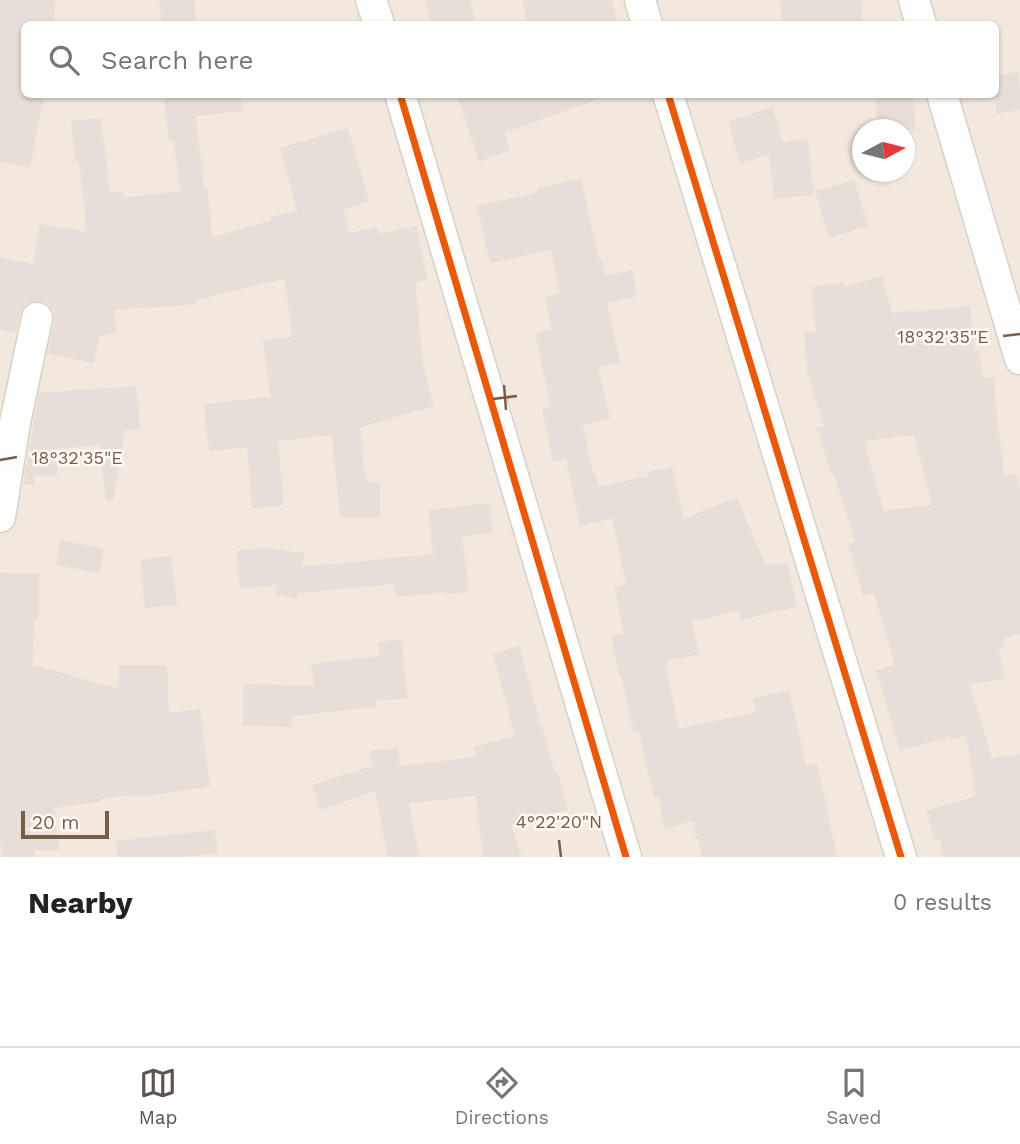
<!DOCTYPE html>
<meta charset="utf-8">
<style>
:root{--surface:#fff;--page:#f2f2f2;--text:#222;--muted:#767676;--line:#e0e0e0;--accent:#5d544f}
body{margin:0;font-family:"Work Sans",sans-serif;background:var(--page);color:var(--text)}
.compass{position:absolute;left:852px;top:119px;width:63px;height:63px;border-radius:50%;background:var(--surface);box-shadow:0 2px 5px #0004;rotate:83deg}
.scale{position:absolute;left:21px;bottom:18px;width:88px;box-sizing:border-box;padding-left:7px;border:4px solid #7a5c4d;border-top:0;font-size:19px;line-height:24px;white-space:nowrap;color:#7a5c4d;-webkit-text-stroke:5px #fffaf3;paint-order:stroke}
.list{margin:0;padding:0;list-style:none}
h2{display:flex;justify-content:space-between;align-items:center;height:91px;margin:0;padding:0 28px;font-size:30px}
h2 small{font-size:23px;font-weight:400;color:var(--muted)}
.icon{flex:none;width:38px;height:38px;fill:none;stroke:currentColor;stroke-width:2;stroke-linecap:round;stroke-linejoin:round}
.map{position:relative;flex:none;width:1020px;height:857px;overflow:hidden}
.search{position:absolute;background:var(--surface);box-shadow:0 2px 5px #0004;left:21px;right:21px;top:21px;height:77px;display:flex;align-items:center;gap:18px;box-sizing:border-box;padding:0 24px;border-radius:10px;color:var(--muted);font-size:26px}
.sheet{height:189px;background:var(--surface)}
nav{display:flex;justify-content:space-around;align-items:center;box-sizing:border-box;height:98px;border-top:2px solid var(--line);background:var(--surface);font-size:19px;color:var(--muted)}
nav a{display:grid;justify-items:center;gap:4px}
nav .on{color:var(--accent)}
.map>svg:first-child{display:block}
.residential{fill:#f2e8de;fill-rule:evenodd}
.building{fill:#e6ded7;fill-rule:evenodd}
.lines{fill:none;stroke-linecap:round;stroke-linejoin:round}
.minor-casing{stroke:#d7d1cb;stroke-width:33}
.minor{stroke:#fefefd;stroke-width:30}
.cycleway-casing{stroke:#fffaf3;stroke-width:11}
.cycleway{stroke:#e8590c;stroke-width:7}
.ticks{fill:none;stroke:#7a5c4d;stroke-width:2.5}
.ticks-label{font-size:18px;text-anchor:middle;fill:#7a5c4d;stroke:#fffaf3;stroke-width:5;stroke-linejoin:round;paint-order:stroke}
</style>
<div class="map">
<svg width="1020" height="857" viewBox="0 0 1020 857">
<rect width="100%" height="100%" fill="#f9f5f0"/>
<path class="residential" d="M46,0h974v857h-1020v-790l24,1v26h972v-70h-952zM862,130h42v42h-42z"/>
<g class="building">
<polygon points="0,0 55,0 54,24 24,24 24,94 44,94 30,168 0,162"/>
<polygon points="159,0 194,0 196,24 162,24"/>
<polygon points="425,0 470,0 476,24 431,24"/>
<polygon points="522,0 612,0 618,24 528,24"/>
<polygon points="780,0 861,0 863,24 783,24"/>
<polygon points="1018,72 1020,88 1020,110 996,114 996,75"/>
<polygon points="164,94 241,94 242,111 196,116 204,189 207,188 212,237 271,221 270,217 297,210 280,148 348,128 369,201 343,210 350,233 377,227 379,234 417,226 427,280 415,282 424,370 434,406 360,427 366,482 380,482 380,518 340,517 332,435 278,441 284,505 252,508 247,447 209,451 204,404 270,397 263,340 292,337 285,279 196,300 197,304 114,310 117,333 99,336 94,363 47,354 54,322 54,313 49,305 41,301 31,302 24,307 20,314 16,333 0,330 0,258 33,264 40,224 87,232 79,161 75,162 71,121 101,118 110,193 123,192 124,198 180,191 174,141 169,142"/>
<polygon points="457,94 601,94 601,98 504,133 510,150 479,162"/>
<polygon points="875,94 912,94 916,130 878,130"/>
<polygon points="772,107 783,142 807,139 814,195 774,199 769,155 740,163 728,122"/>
<polygon points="581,179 599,259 602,259 606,276 632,270 637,296 607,303 620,363 598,367 610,419 583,425 593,474 595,473 599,487 648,476 647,472 672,467 684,519 737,497 766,566 787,562 797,607 740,620 739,611 692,621 699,654 666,661 667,664 665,664 679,729 756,712 753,698 789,690 806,766 817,763 837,857 701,857 699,839 696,839 694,821 664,828 659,797 654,798 639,732 634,733 621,674 619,675 611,636 624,633 614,587 626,584 612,518 580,526 566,459 553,462 542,409 551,407 535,333 552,329 545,297 560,294 551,250 490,263 477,206 538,192 537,188"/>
<polygon points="854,180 868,226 829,238 815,191"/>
<path d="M882,276l10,37 24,-3v2l54,-6 5,45h4l4,27 10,-1 11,99 11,-3 5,15v145l-16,6 1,8 -6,1 5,31 -34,5 22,75 28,-5v103h-77l-3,-19 -5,2 -9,-29 50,-15 -10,-61 -15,5 -1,-4 -50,15 -24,-81 19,-5 -21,-72 -11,3 -15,-52 7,-2 -21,-68 -3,1 -14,-47 7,-2 -16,-52 -4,-41 12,-2 -5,-44 33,-5 1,5zM914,435l18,70 -48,6 -20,-70z"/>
<polygon points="136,386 140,430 125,430 113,501 106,501 100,445 57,449 57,475 34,476 34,485 23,485 39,393"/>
<polygon points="489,503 493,533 462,536 469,592 445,594 445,592 396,597 394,584 299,593 298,598 275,595 277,585 240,589 236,551 264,548 304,553 302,567 433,554 429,510"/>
<polygon points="60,540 104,549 100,573 56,565"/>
<polygon points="171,556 177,605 145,608 140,560"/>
<polygon points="0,573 39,574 39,621 34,621 33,665 119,689 119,665 167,665 169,713 200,709 210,787 137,797 123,796 100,799 100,802 54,808 59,850 34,850 36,857 3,857 0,842"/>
<polygon points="401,639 408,698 376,701 376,707 292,716 292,727 243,726 244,684 314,686 311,664 380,656 378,642"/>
<polygon points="519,646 541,727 542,726 555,774 558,773 568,810 511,825 522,857 483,857 476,796 409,803 419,857 388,857 375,791 320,810 312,785 372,766 370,751 398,748 400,766 476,757 473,747 515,736 493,653"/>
<polygon points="215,830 218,853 181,857 117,857 116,841"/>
</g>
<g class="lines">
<g class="minor-casing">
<g id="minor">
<polyline points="371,0 379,24"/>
<polyline points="640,0 647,24"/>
<polyline points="914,0 921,24"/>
<polyline points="400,94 626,857"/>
<polyline points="668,94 901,857"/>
<polyline points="942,94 1020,359"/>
<polyline points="0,517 15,423 37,318"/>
</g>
</g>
<use href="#minor" class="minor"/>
<g class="cycleway-casing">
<g id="cycleway">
<polyline points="400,94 626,857"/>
<polyline points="668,94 901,857"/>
</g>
</g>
<use href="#cycleway" class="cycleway"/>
</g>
<path class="ticks" d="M1003,336l17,-2M504,385l2,25M493,399l24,-3M0,460l17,-3M559,840l2,17"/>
<g class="ticks-label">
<text x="943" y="343">18°32'35"E</text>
<text x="77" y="464">18°32'35"E</text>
<text x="559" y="828">4°22'20"N</text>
</g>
</svg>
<svg class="compass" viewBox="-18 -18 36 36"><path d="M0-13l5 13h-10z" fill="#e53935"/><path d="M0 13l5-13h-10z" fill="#767676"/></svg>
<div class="scale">20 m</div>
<div class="search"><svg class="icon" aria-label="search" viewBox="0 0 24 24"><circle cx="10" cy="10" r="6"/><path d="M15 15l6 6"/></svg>Search here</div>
</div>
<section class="sheet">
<h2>Nearby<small>0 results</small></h2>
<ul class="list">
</ul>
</section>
<nav>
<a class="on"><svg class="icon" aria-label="map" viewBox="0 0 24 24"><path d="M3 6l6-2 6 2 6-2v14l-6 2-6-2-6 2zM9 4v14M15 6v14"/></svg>Map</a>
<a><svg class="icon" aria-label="directions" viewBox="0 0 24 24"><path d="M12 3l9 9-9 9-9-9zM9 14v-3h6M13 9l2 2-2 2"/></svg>Directions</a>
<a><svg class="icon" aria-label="saved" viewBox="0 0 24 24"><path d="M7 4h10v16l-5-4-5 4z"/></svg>Saved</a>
</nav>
